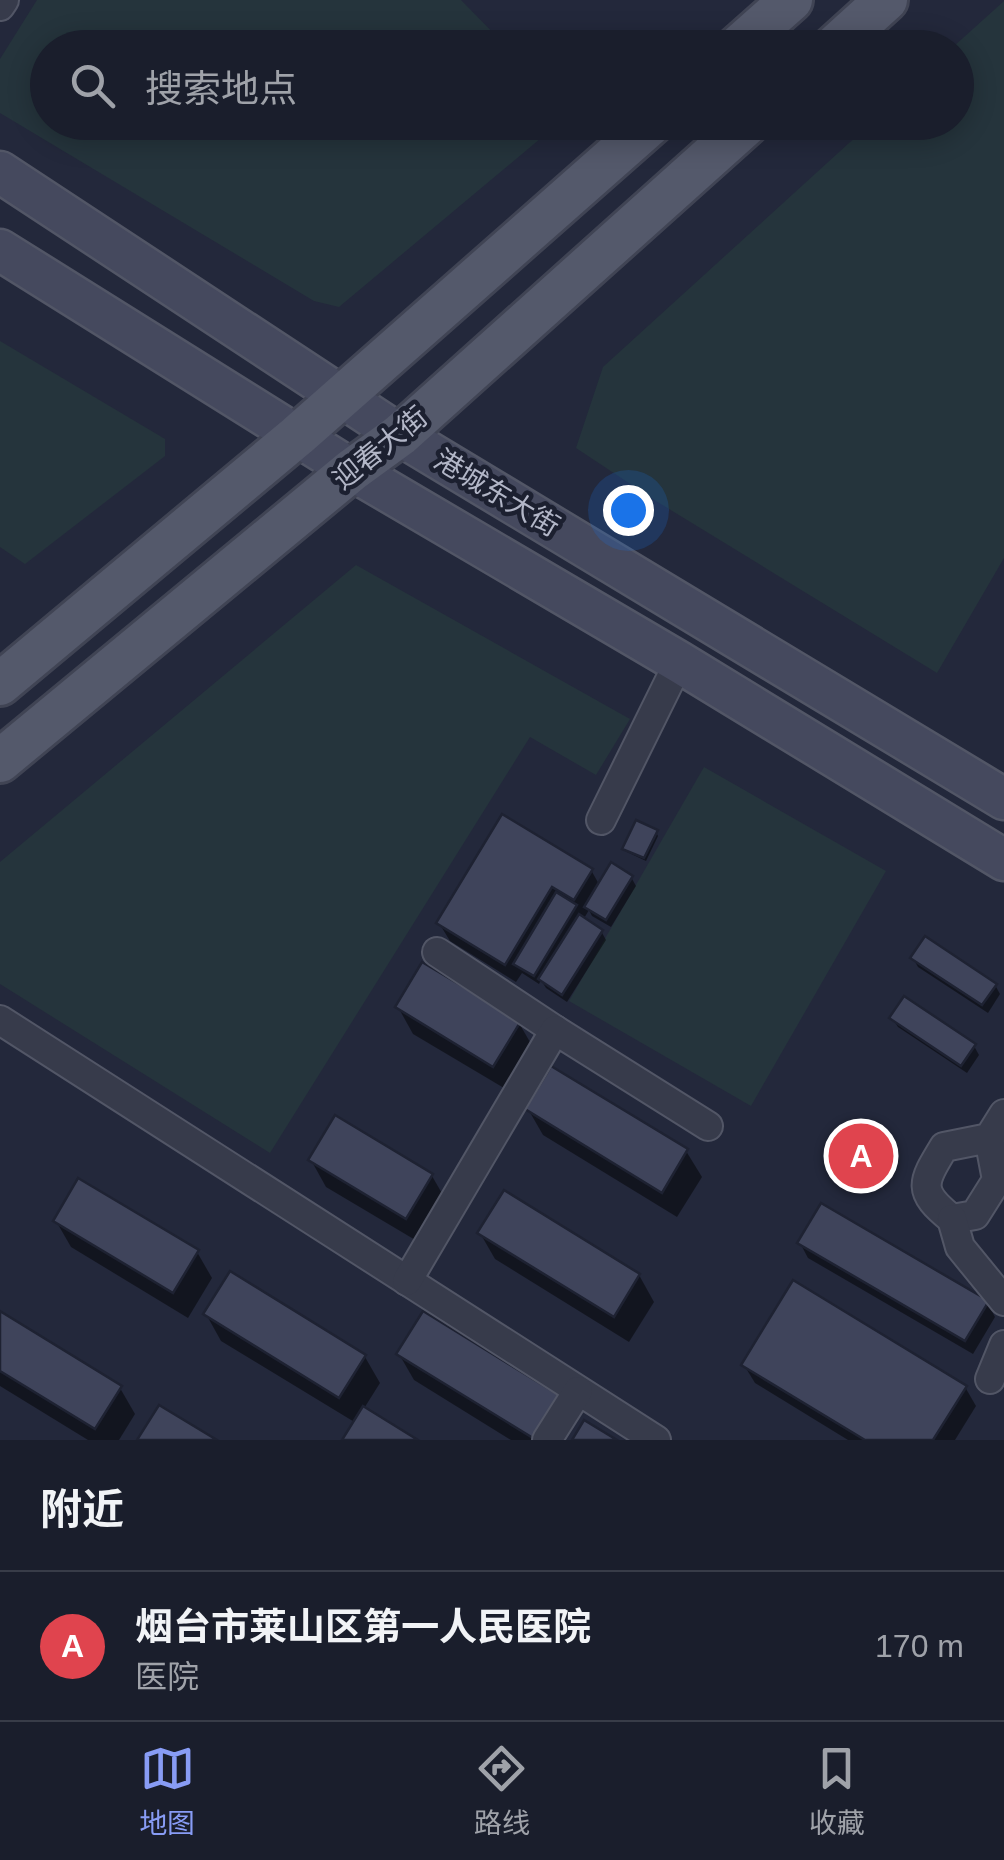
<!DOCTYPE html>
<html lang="zh">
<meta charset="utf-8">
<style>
:root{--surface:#1a1e2c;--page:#272b38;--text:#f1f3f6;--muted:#9fa2a9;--line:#383c48;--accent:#889cf5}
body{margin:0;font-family:Helvetica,"Noto Sans SC",sans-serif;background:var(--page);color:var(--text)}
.you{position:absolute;left:628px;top:510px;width:35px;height:35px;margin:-25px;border:8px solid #fff;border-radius:50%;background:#1a73e8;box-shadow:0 0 0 15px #1a73e833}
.badge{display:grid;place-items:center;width:65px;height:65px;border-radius:50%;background:var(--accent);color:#fff;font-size:32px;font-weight:700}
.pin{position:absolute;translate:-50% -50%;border:5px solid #fff;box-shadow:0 2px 10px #0006}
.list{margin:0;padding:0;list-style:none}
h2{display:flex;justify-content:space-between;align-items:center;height:130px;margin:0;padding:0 40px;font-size:42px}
h2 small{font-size:32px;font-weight:400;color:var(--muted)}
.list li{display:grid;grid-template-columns:65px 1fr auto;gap:30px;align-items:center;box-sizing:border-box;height:150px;padding:0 40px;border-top:2px solid var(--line)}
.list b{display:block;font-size:38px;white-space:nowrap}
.list p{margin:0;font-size:32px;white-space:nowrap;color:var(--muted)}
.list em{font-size:32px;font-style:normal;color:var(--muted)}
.icon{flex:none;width:55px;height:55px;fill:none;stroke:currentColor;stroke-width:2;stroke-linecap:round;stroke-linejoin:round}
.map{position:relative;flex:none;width:1004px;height:1440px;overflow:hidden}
.search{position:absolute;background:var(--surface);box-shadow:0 5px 25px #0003;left:30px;right:30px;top:30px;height:110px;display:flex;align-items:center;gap:25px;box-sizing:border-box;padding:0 35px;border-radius:55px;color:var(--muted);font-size:38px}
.sheet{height:280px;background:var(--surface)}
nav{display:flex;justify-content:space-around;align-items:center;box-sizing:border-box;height:140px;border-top:2px solid var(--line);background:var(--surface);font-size:28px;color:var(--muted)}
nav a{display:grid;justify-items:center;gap:5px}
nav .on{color:var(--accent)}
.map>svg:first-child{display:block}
.green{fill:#25343c}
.shadow{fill:#0007}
.building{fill:#3f445b;stroke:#1e2232;stroke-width:2.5}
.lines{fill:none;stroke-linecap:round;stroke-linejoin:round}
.minor-casing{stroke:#525666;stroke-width:32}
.secondary-casing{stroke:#525666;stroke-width:45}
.primary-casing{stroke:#404454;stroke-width:48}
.minor{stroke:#373b4b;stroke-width:28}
.secondary{stroke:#45495e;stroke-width:40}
.primary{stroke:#54596b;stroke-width:42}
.labels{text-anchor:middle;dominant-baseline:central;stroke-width:9;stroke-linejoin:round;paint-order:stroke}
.street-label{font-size:28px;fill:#b2b6c7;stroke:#1c2030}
</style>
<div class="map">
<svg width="1004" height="1440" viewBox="0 0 1004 1440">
<rect width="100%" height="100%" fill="#23283b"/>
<g class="green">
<polygon points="37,0 461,0 507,47 48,48 48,122 559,123 339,307 314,301 0,113 0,59"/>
<polygon points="1004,1 1004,558 937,673 656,501 576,448 603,367 871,123 956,122 956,48 953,47"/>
<polygon points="0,341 165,439 165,456 25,564 0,547"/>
<polygon points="356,565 630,719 596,775 530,737 270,1153 0,984 0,862"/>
<polygon points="704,767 886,871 751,1106 569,1001"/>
</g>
<g class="shadow">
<polygon points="656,832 658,836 646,861 627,852 625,848"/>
<polygon points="591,870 600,886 631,877 636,886 611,927 592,916 589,910 583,920 601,931 606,940 567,1002 546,988 541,980 539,984 522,973 516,982 450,941 439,923"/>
<polygon points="913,958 995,985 1000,994 988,1013 918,967"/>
<polygon points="398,1007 519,1023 534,1049 509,1091 413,1034"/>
<polygon points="892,1018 974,1046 979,1055 967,1073 898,1027"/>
<polygon points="528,1109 686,1151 702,1177 677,1217 543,1135"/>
<polygon points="311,1160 432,1176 447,1202 422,1244 326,1187"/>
<polygon points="56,1221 197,1252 212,1278 188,1318 71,1247"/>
<polygon points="480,1233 639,1275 654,1302 629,1342 495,1259"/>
<polygon points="800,1243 987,1302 995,1317 973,1354 808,1258"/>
<polygon points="0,1314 120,1388 135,1414 119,1440 88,1440 0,1386"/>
<polygon points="206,1314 365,1357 380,1383 363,1410 413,1440 345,1440 356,1423 221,1341"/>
<polygon points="399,1354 558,1397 573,1423 562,1440 511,1440 414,1380"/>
<polygon points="744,1365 965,1387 976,1406 955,1440 848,1440 755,1383"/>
</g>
<g class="building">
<polygon points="502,814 593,869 574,900 552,887 505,965 436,923"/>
<polygon points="636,820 658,830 644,858 622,849"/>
<polygon points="611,862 633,876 606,920 584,907"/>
<polygon points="556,892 577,905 534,976 513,964"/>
<polygon points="579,914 603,930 562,995 538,979"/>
<polygon points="925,936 997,984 982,1005 910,958"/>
<polygon points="422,962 521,1021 493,1067 395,1007"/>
<polygon points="904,996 976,1044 961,1066 889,1018"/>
<polygon points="551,1066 688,1149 662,1193 525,1109"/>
<polygon points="335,1115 433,1174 406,1219 308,1160"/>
<polygon points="78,1178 199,1250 173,1293 53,1221"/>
<polygon points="504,1190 640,1274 614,1317 477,1233"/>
<polygon points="821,1203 989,1301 965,1341 797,1243"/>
<polygon points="230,1271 366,1355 339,1398 203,1314"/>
<polygon points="793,1280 967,1386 933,1440 865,1440 741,1365"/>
<polygon points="0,1311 122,1386 95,1429 0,1371"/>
<polygon points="423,1311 559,1395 533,1438 396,1354"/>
<polygon points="159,1405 217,1440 137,1440"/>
<polygon points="363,1406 418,1440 342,1440"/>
<polygon points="584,1420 617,1440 572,1440"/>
</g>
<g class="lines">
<g class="minor-casing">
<g id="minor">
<polyline points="0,6 4,0"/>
<polyline points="601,820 679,662"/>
<polyline points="437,952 555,1030"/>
<polyline points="0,1020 656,1440"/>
<path d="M989,1138l-45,9c-22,36 -27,44 8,72l23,-4 22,-35 -8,-42 15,-24"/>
<polyline points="952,1219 960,1247 1004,1301"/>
<polyline points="407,1281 555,1030 708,1126"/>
<polyline points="990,1379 1004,1345"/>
<polyline points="547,1440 578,1391"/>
</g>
</g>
<g class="secondary-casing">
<g id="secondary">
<polyline points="0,172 400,435 1004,799"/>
<polyline points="0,250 352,470 679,662 1004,860"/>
</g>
</g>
<g class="primary-casing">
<g id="primary">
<polyline points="737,48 791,0"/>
<polyline points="833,48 886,0"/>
<polyline points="0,684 297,436 653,122"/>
<polyline points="0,761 352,470 400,435 749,122"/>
</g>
</g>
<use href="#minor" class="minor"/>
<use href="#secondary" class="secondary"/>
<use href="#primary" class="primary"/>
</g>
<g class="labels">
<g class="street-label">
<text transform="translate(380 448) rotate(-39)">迎春大街</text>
<text transform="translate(497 493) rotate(31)">港城东大街</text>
</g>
</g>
</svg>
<div class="you"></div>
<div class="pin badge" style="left:861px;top:1156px;background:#e0444e">A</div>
<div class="search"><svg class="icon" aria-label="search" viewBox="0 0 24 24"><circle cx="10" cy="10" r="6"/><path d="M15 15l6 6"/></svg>搜索地点</div>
</div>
<section class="sheet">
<h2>附近<small></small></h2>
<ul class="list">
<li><span class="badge" style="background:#e0444e">A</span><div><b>烟台市莱山区第一人民医院</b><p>医院</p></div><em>170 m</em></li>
</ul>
</section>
<nav>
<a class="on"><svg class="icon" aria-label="map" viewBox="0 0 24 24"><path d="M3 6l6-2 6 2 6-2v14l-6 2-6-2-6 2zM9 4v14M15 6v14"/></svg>地图</a>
<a><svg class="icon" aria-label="directions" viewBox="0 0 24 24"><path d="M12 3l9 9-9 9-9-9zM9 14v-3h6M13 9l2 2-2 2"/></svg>路线</a>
<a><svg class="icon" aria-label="saved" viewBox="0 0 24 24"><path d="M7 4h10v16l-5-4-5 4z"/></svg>收藏</a>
</nav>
